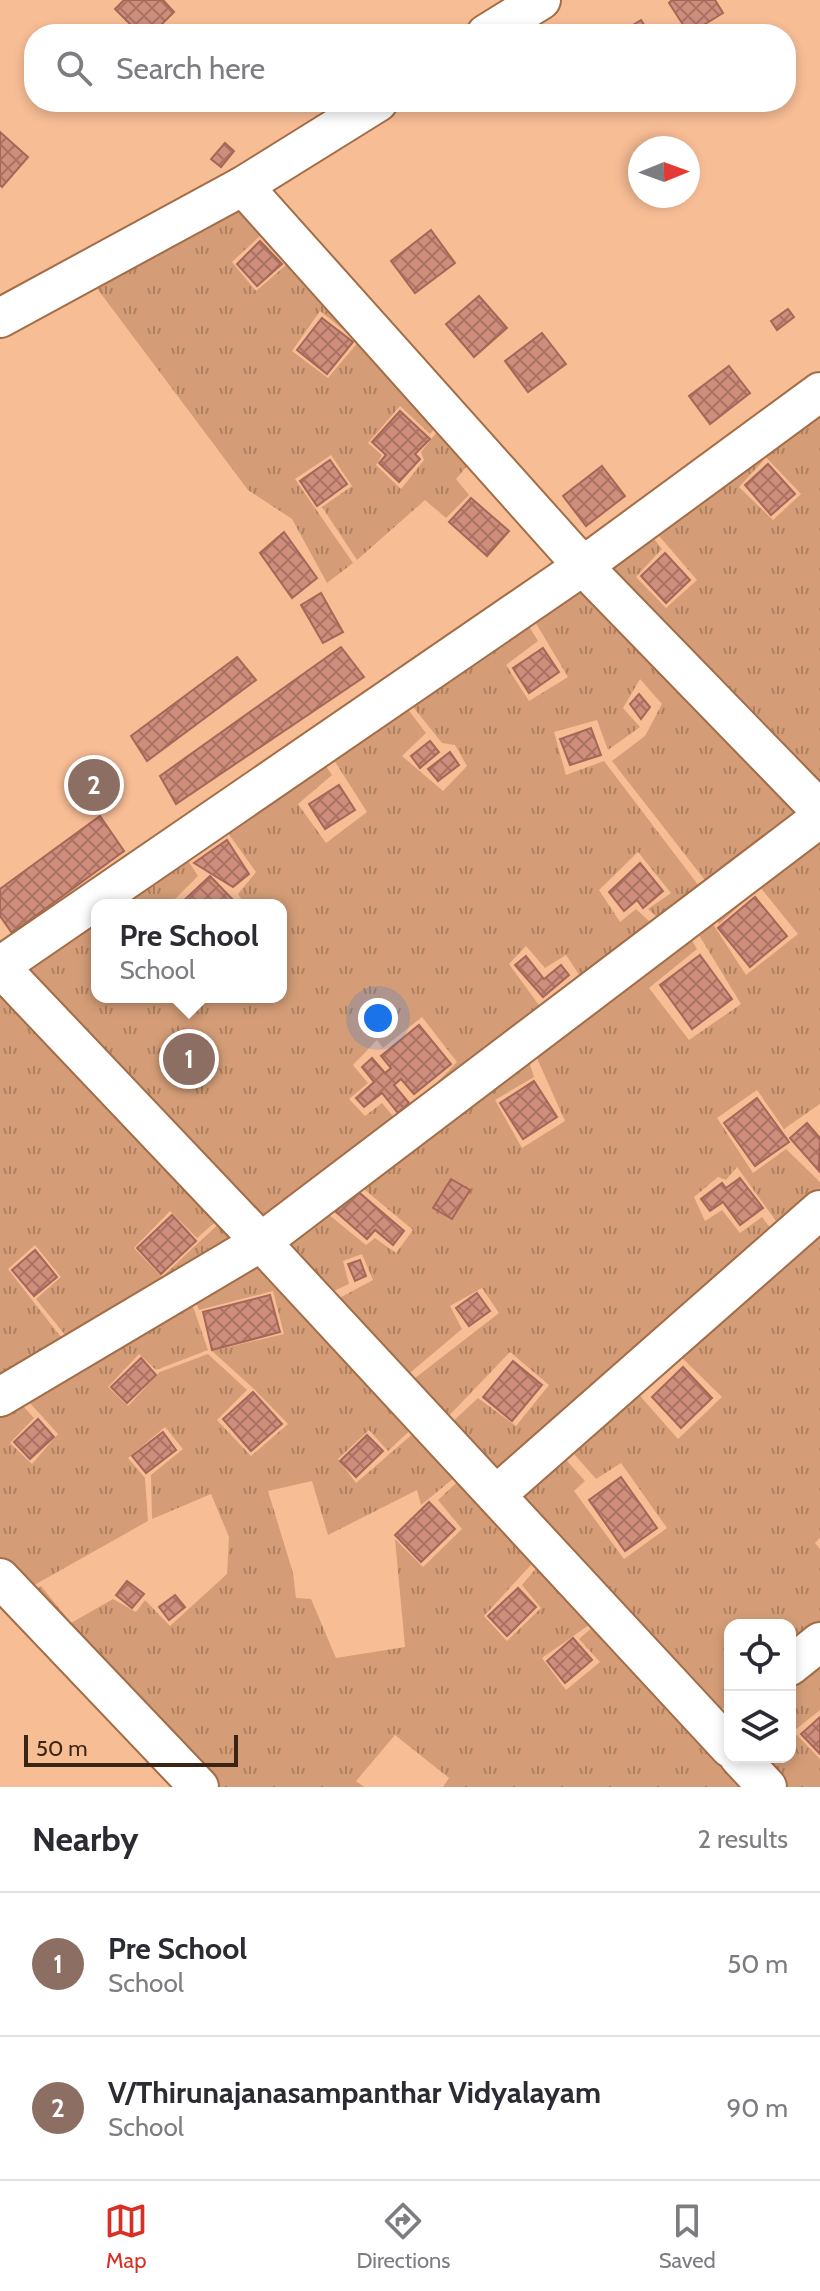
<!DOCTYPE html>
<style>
:root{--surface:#fff;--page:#f2f2f3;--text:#2b2b33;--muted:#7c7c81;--line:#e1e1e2;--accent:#d93025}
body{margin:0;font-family:Cabin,sans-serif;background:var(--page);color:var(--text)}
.controls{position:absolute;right:24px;bottom:24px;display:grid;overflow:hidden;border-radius:16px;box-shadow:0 4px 12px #0003}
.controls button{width:72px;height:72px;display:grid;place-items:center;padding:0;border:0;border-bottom:2px solid var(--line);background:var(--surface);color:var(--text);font:40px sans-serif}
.compass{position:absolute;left:628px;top:136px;width:72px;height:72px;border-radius:50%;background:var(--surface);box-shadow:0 4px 12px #0003;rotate:89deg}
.scale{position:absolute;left:24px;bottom:20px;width:214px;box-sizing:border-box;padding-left:8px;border:4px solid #3a2414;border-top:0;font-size:22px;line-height:28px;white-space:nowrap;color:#3a2414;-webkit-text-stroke:6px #f7bd95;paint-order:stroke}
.you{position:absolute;left:378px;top:1018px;width:28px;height:28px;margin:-20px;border:6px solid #fff;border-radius:50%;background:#1a73e8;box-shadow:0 0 0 12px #1a73e833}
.badge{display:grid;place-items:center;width:52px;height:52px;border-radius:50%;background:var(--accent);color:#fff;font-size:26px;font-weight:700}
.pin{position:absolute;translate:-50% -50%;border:4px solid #fff;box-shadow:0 2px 8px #0006}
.popup{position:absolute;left:91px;top:899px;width:196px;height:104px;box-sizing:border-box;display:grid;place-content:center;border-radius:16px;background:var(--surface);filter:drop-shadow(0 2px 6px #0005);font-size:26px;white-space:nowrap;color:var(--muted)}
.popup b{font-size:30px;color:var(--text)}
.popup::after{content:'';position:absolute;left:50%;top:100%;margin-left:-16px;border:16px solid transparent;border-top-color:var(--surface)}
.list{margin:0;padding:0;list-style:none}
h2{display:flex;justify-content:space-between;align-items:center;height:104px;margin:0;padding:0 32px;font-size:34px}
h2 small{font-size:26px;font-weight:400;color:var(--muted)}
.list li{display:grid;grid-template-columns:52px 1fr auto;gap:24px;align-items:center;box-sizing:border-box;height:144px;padding:0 32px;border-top:2px solid var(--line)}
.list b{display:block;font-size:30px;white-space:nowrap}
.list p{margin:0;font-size:26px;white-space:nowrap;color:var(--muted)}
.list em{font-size:26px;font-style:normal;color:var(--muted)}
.icon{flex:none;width:44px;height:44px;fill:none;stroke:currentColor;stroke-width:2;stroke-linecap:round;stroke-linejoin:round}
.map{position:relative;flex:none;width:820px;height:1787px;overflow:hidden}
.search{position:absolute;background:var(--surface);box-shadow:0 4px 12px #0003;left:24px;right:24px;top:24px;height:88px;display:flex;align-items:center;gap:20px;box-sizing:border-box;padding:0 28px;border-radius:32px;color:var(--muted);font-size:30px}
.sheet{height:392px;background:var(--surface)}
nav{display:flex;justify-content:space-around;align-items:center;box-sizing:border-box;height:112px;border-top:2px solid var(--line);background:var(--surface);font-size:22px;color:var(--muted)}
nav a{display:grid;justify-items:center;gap:4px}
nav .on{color:var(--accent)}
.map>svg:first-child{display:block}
.grass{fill:url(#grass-tufts)}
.building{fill:url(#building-cross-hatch);stroke:#a66757;stroke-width:2}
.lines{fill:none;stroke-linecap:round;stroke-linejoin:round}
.minor-casing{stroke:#a26d47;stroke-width:42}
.minor{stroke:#fff;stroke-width:38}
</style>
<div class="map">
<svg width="820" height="1787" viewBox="0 0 820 1787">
<defs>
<pattern id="grass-tufts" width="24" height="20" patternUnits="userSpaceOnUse" patternTransform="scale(2)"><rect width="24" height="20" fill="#d49d77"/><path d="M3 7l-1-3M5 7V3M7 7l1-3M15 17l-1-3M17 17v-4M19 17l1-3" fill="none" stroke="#ad8060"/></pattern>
<pattern id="building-cross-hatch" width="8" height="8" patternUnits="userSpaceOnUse" patternTransform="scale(2)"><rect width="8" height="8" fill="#cf8d7c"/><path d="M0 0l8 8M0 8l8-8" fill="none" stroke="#a97364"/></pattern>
</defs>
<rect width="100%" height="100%" fill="#f7bd95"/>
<g class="grass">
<polygon points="244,189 297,248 283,261 260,236 232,262 256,291 300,253 367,324 354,338 320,311 292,351 328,378 370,328 446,415 430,434 400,406 368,443 382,455 376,465 401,489 424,460 421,452 447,419 479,452 456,479 469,495 446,518 425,500 357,560 322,507 352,486 331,455 295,479 353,563 327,583 292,519 248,490 87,275"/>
<polygon points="820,398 820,805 591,567 644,526 662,549 636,577 666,608 697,580 648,523 751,448 763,461 739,487 773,520 801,494 754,445"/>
<polygon points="585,573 812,815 711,888 612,761 645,736 662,704 640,679 623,708 640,727 608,750 597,720 554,732 566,775 604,761 705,894 666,925 648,909 671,893 638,852 599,890 620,922 636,909 661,932 588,988 566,955 545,968 526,946 509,964 541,1008 402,1119 457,1062 422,1017 383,1048 377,1040 353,1065 368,1083 349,1099 365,1116 382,1103 402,1127 261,1232 9,966 97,907 97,997 281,997 281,905 245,905 238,894 256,872 220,822 320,757 332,775 298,804 326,843 367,812 327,749 400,699 426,733 402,756 443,791 467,766 455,745 442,743 406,698 525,620 538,641 506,665 529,701 568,677 528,610"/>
<polygon points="215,828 221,839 187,859 198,876 172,902 174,905 101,905"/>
<polygon points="820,828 820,1104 784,1129 757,1090 717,1118 753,1173 786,1149 820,1182 820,1203 786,1235 737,1167 726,1180 718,1177 694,1197 705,1221 722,1210 740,1233 762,1217 779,1239 495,1486 446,1428 478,1398 516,1426 549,1385 510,1352 442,1423 410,1382 499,1313 482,1288 450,1306 462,1329 405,1377 332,1302 373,1280 362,1254 343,1261 349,1284 320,1297 271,1241 328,1214 366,1245 375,1238 396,1253 413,1230 352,1179 526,1052 534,1077 495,1100 522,1148 565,1121 532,1047 683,926 697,949 649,988 689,1040 741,1004 691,922 707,915 746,975 798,934 760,887 719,924 711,909"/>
<polygon points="0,975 227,1212 197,1238 170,1211 134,1248 162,1277 227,1216 256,1242 75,1347 36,1299 61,1277 35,1245 8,1269 71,1350 0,1392"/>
<polygon points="820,1219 820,1538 815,1543 820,1549 820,1633 790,1656 790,1625 730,1625 730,1703 717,1713 513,1497 560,1453 585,1481 574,1491 624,1559 667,1528 621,1463 596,1479 567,1446 633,1388 678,1439 722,1397 673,1349"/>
<polygon points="260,1248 419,1422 388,1451 369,1430 338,1459 356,1483 423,1425 465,1469 421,1505 417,1490 328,1535 312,1481 268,1491 293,1573 296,1598 311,1599 336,1658 405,1647 395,1539 423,1567 462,1529 438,1500 467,1473 540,1555 484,1616 507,1641 541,1608 522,1585 542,1561 599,1618 542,1658 566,1690 600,1662 579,1639 601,1620 757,1787 443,1787 449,1778 395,1735 356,1781 364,1787 206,1787 24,1596 41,1586 71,1623 113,1599 136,1612 145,1600 170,1626 227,1574 229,1537 211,1494 152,1519 151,1475 183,1449 165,1427 128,1458 145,1478 148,1521 20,1593 0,1572 0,1404 14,1396 34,1418 10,1443 32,1464 58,1434 19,1391 187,1289 208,1350 156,1370 139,1354 108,1387 128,1406 160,1372 208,1354 247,1390 217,1420 251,1456 288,1424 253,1388 212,1351 284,1334 273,1291 199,1310 190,1287"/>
<polygon points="820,1646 820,1710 790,1734 790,1671"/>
<polygon points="797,1735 820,1759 820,1787 770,1787 754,1769 770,1757 790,1757 790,1741"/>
</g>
<g class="building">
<polygon points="124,0 163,0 174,12 152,34 140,34 115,9"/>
<polygon points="672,0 715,0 723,13 689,34 669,3"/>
<polygon points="641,20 650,34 618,34"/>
<polygon points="0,132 28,157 2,187 0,185"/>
<polygon points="225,143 234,151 221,167 211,159"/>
<polygon points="431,230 455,263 415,293 391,261"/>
<polygon points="260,241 282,264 257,286 237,264"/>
<polygon points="479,296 507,328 474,357 446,324"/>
<polygon points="788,309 794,317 777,330 771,321"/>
<polygon points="322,318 353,342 327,374 297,350"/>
<polygon points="542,333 566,364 528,392 505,361"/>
<polygon points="729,366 750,393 710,424 689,396"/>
<polygon points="400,411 430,439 415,454 420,459 399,482 379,463 386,455 372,442"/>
<polygon points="330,460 347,484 317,506 300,481"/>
<polygon points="768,464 795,494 771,515 745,485"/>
<polygon points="602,466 625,496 586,526 563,496"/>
<polygon points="471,498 509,531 487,556 449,522"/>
<polygon points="284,532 317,578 292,598 260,553"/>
<polygon points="665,553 690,580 666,603 641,576"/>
<polygon points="321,593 343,632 323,643 301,605"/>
<polygon points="341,647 364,677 176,804 160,776"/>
<polygon points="543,648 559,672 529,693 513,668"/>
<polygon points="237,657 256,680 147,761 131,736"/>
<polygon points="639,694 650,707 641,719 630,704"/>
<polygon points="591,728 601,755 570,765 560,739"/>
<polygon points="430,741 439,752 420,768 411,756"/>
<polygon points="450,752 459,765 438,781 428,769"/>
<polygon points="339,785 355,810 325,829 309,804"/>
<polygon points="100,816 124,851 12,933 0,916 0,889"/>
<polygon points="227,840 249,874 233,887 194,863"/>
<polygon points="640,863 663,891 643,908 637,900 624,911 609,892"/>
<polygon points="210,876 238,905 181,905 180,904"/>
<polygon points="755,897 787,936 750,967 718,928"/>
<polygon points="700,955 732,999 692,1029 660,985"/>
<polygon points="526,956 544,979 561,965 569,975 543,997 515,965"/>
<polygon points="419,1025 451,1064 414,1094 401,1079 394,1085 409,1103 398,1113 382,1093 364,1107 356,1098 374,1082 362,1067 372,1058 385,1073 391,1068 381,1056"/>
<polygon points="534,1081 557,1117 523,1139 500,1103"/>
<polygon points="757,1098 789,1142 755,1166 724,1123"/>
<polygon points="807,1123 820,1138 819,1171 790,1138"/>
<polygon points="740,1178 763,1208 740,1225 723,1202 710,1211 701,1199 722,1183 726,1188"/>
<polygon points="451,1179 470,1190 452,1219 433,1208"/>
<polygon points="355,1189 404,1231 393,1245 375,1230 367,1239 336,1212"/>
<polygon points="172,1215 196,1241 161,1274 137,1248"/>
<polygon points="35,1250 57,1277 34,1296 12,1270"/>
<polygon points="360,1260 366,1276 355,1281 348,1264"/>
<polygon points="477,1293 490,1311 469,1326 456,1308"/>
<polygon points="270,1295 280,1332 212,1350 203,1312"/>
<polygon points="141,1358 156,1375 127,1403 111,1387"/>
<polygon points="513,1361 542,1385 512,1421 483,1397"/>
<polygon points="683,1367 712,1398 681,1428 652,1397"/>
<polygon points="253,1392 282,1424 251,1451 223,1419"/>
<polygon points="38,1419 54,1437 30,1459 14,1442"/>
<polygon points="163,1432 176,1450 146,1473 132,1456"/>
<polygon points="367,1435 383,1451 356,1477 340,1461"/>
<polygon points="621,1477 657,1528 625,1551 589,1500"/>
<polygon points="429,1502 455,1529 421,1562 395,1535"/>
<polygon points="127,1581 144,1594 132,1608 116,1595"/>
<polygon points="518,1588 536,1607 507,1636 488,1616"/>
<polygon points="175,1595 185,1607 169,1620 159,1607"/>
<polygon points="573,1638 592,1660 565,1683 547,1661"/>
<polygon points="820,1717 820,1754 801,1734"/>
</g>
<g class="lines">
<g class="minor-casing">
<g id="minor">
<polyline points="486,34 541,0"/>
<polyline points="0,318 243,186 378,102"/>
<polyline points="820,392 583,566 820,810"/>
<polyline points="0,966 583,566 243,186"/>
<polyline points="0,967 261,1242 820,818"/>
<polyline points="0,1397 261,1242 730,1748"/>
<polyline points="496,1495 820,1210"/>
<polyline points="0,1578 199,1787"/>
<polyline points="790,1666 820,1642"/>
<polyline points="739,1757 767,1787"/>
</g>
</g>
<use href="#minor" class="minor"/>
</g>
</svg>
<div class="controls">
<button><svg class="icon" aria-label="locate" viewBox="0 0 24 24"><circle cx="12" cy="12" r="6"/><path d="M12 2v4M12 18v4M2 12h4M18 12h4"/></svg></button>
<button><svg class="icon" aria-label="layers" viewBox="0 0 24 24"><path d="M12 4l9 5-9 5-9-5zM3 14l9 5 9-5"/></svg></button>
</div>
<svg class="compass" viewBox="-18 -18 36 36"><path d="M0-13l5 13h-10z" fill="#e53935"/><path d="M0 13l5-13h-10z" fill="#7c7c81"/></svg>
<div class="scale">50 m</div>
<div class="you"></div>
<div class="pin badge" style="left:189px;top:1059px;background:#8d6e63">1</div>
<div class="popup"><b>Pre School</b>School</div>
<div class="pin badge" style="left:94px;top:785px;background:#8d6e63">2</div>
<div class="search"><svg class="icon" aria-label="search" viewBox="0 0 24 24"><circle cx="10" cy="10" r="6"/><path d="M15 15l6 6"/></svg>Search here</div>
</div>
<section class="sheet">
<h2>Nearby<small>2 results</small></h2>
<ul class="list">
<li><span class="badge" style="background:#8d6e63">1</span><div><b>Pre School</b><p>School</p></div><em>50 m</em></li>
<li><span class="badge" style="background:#8d6e63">2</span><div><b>V/Thirunajanasampanthar Vidyalayam</b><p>School</p></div><em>90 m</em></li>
</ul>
</section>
<nav>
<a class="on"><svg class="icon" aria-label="map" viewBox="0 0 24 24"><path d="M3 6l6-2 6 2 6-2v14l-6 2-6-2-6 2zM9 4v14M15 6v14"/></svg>Map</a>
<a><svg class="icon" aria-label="directions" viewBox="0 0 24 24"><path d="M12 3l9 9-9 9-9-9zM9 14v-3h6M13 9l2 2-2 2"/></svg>Directions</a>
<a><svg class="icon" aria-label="saved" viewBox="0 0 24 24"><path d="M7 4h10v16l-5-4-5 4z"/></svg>Saved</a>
</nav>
